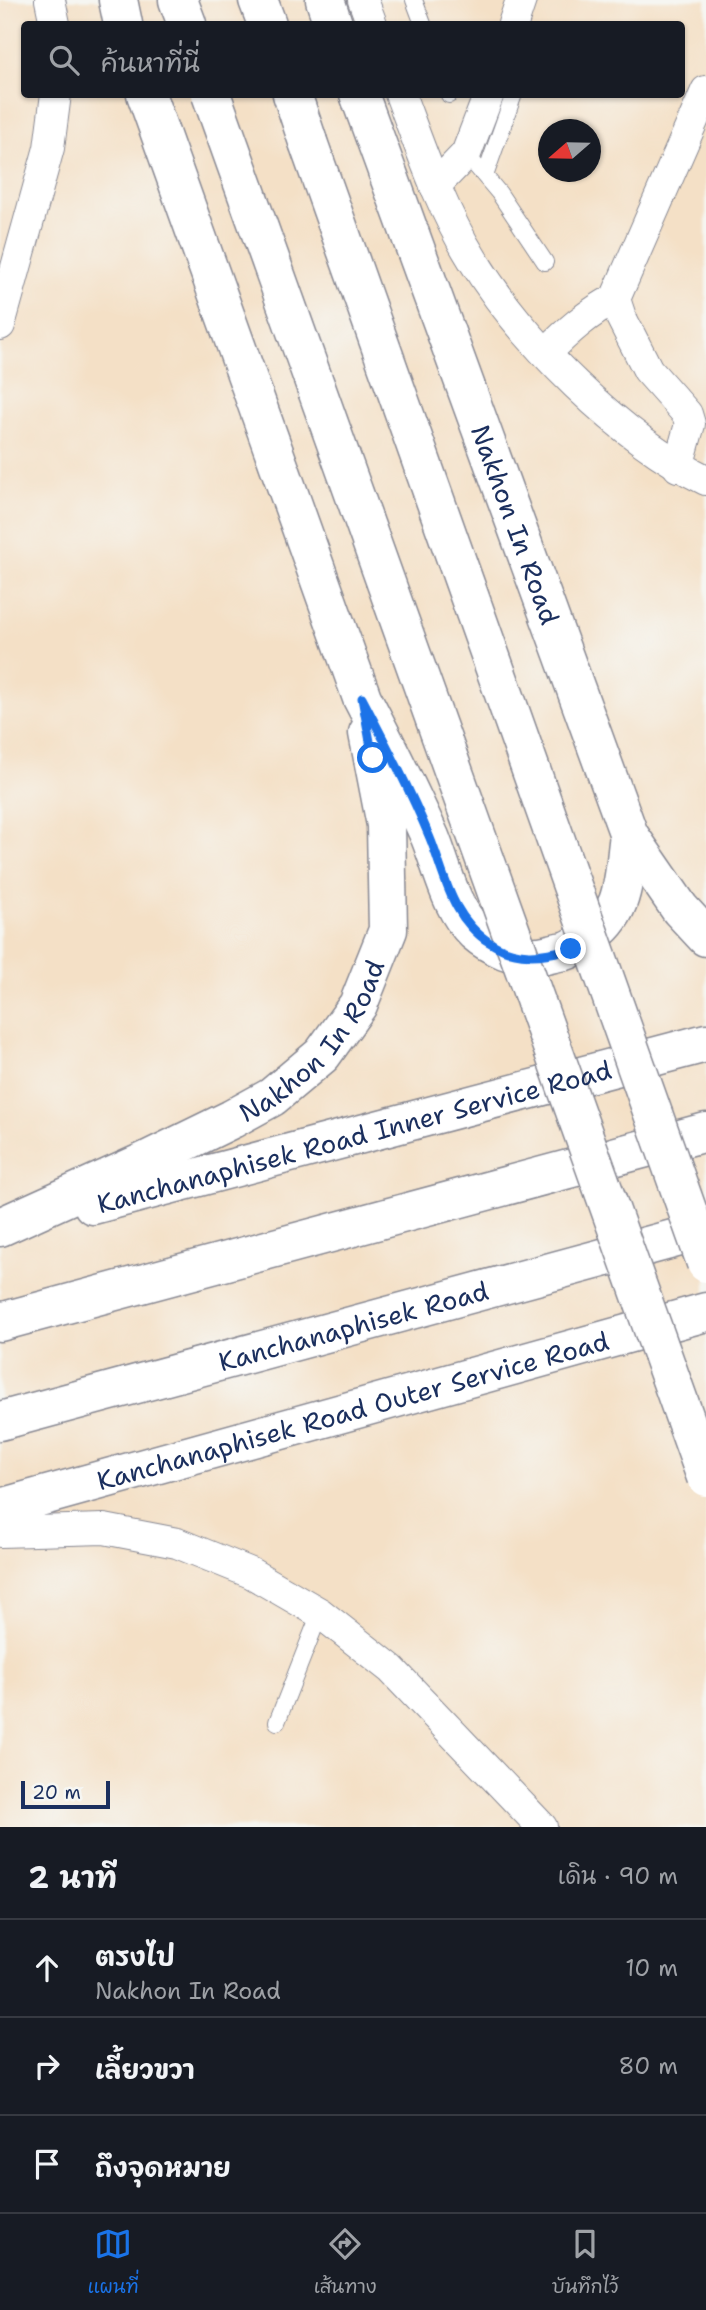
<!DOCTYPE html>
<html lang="th">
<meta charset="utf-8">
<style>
:root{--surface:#171b24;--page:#20242c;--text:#f1f3f6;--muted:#9ea1a6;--line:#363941;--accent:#1a73e8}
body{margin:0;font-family:"Shantell Sans","Playpen Sans Thai",sans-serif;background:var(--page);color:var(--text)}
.compass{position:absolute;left:538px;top:119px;width:63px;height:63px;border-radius:50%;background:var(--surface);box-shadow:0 2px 5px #0004;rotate:250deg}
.scale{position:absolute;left:21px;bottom:18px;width:89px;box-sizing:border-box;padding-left:7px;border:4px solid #1b2f5e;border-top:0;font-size:19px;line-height:24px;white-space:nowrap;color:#1b2f5e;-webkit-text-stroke:5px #f6f6f2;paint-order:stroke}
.stop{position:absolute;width:21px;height:21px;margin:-16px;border:5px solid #1a73e8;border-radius:50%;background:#fff}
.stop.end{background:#1a73e8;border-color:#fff;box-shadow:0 2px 7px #0008}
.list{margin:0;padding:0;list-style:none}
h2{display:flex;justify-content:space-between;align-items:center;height:91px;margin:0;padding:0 28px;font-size:30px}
h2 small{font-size:23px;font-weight:400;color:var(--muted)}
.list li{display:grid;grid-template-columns:46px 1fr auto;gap:21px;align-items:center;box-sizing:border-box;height:98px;padding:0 28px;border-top:2px solid var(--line)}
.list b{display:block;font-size:26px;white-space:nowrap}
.list p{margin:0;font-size:23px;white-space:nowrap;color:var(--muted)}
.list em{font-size:23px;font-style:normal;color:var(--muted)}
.icon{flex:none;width:38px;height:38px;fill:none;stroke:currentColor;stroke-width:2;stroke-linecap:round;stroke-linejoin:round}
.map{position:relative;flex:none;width:706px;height:1827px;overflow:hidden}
.search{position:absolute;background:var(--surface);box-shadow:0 2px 5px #0004;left:21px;right:21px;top:21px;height:77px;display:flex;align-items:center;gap:18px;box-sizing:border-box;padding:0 24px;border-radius:7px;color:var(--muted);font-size:26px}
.sheet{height:385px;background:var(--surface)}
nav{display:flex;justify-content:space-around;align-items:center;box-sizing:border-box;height:98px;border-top:2px solid var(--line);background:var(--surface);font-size:19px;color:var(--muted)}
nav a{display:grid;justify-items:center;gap:4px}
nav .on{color:var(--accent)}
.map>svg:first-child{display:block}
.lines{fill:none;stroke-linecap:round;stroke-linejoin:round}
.service-casing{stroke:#888892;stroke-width:18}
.minor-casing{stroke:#888892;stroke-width:32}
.secondary-casing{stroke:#888892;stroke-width:41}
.primary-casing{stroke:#888892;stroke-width:41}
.trunk-casing{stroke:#888892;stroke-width:41}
.service{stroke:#fff;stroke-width:16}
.minor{stroke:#fff;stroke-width:30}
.secondary{stroke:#fff;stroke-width:38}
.primary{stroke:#fff;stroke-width:38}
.trunk{stroke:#fff;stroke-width:38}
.primary-bridge-casing{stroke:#888892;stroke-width:41;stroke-linecap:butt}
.primary-bridge{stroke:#fff;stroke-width:38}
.route{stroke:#1a73e8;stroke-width:9}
.labels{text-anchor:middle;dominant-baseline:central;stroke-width:5;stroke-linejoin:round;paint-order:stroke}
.street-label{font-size:26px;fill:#1b2f5e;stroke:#f6f6f2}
</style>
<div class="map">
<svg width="706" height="1827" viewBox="0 0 706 1827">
<rect width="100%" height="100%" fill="#f6f6f2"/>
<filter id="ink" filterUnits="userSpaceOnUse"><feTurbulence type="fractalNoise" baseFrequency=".0143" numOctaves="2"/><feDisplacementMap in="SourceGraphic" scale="14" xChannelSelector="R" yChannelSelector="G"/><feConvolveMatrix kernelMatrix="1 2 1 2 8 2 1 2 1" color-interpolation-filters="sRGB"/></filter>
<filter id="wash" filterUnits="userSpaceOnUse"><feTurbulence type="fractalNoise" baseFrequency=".00686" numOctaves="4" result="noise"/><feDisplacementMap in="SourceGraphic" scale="28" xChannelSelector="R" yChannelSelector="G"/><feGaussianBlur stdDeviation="1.57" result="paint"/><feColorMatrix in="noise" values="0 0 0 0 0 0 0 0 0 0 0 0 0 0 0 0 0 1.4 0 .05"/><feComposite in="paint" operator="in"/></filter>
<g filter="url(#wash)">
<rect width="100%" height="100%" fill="#f4e0c6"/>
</g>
<g filter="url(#ink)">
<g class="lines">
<g class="service-casing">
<g id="service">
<polyline points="414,0 423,24"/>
<polyline points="449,94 449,95"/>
<polyline points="466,154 499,193 545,262"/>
<polyline points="485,176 514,94"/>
<polyline points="277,1722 320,1613"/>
</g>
</g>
<g class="minor-casing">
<g id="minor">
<polyline points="50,0 55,24"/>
<polyline points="363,0 372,24"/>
<polyline points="513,24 521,0"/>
<path d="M400,94c21,56 41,115 73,166 49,80 148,179 233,220"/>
<polyline points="435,186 466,154 489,94"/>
<polyline points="615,299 621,317 648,370 687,414 690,424 678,467"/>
<polyline points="0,325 49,148 56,94"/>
<path d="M546,353c22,-22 42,-40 69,-54l91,-208"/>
<polyline points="0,1532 104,1529 177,1543 251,1573 320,1613 391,1669 542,1827"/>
</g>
</g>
<g class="secondary-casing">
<g id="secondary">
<polyline points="325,0 333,24"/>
<path d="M146,94l216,604c24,46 47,92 68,139 13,32 20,71 45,95 16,14 42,26 64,24 8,-1 17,-4 26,-5 8,-2 15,-8 23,-13 39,-25 35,-62 41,-103"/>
<path id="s1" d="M359,94l270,741 51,74 26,28"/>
<path id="s2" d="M93,1205l613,-162"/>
<path id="s3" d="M0,1227l146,-66 86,-42 40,-22 50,-42 36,-50 30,-75 -2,-105 -18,-92"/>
<path id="s4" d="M0,1508l706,-196"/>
</g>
</g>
<g class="primary-casing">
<g id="primary">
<polyline points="118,0 123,24"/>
<polyline points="178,0 187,24"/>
<polyline points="258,0 267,24"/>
<polyline points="292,94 308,142"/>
</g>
</g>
<g class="trunk-casing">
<g id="trunk">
<polyline points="0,1322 706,1132"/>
<path id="s5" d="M0,1421l706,-191"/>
</g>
</g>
<use href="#service" class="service"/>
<use href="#minor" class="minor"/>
<use href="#secondary" class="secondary"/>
<use href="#primary" class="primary"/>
<use href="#trunk" class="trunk"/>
<g class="primary-bridge-casing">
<g id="primary-bridge">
<polyline points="211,94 706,1477"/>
<polyline points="308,142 706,1263"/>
</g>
</g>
<use href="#primary-bridge" class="primary-bridge"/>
</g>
</g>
<g class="lines" filter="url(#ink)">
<path class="route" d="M373,758l-11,-60c24,46 48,92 68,140 9,22 15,48 27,69 7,13 19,27 32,35 28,18 52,14 82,7"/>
</g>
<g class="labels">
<g class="street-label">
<text stroke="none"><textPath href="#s1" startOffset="458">Nakhon In Road</textPath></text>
<text stroke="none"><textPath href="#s3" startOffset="371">Nakhon In Road</textPath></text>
<text stroke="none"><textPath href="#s2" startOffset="270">Kanchanaphisek Road Inner Service Road</textPath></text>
<text stroke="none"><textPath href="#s5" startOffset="366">Kanchanaphisek Road</textPath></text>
<text stroke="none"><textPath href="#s4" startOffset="366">Kanchanaphisek Road Outer Service Road</textPath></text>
</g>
</g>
</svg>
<svg class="compass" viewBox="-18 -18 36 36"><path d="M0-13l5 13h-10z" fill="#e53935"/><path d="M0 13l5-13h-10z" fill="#9ea1a6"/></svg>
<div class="scale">20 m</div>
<div class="stop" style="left:373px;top:758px"></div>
<div class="stop end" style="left:571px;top:949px"></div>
<div class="search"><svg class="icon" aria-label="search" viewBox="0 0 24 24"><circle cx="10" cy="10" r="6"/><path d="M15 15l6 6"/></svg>ค้นหาที่นี่</div>
</div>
<section class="sheet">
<h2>2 นาที<small>เดิน · 90 m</small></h2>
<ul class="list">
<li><svg class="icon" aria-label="ahead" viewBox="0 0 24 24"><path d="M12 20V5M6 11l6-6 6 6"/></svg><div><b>ตรงไป</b><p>Nakhon In Road</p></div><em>10 m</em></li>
<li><svg class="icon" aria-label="right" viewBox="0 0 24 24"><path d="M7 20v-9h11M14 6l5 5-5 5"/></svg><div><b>เลี้ยวขวา</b></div><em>80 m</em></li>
<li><svg class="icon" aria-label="arrive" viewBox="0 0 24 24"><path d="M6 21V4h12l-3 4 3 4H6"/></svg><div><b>ถึงจุดหมาย</b></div></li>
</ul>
</section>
<nav>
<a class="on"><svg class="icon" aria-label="map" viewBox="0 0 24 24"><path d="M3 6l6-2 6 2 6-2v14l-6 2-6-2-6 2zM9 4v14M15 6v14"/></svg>แผนที่</a>
<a><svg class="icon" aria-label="directions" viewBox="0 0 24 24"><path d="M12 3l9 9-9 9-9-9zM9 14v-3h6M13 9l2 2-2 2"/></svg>เส้นทาง</a>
<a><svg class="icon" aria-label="saved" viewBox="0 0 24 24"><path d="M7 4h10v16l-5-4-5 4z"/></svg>บันทึกไว้</a>
</nav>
